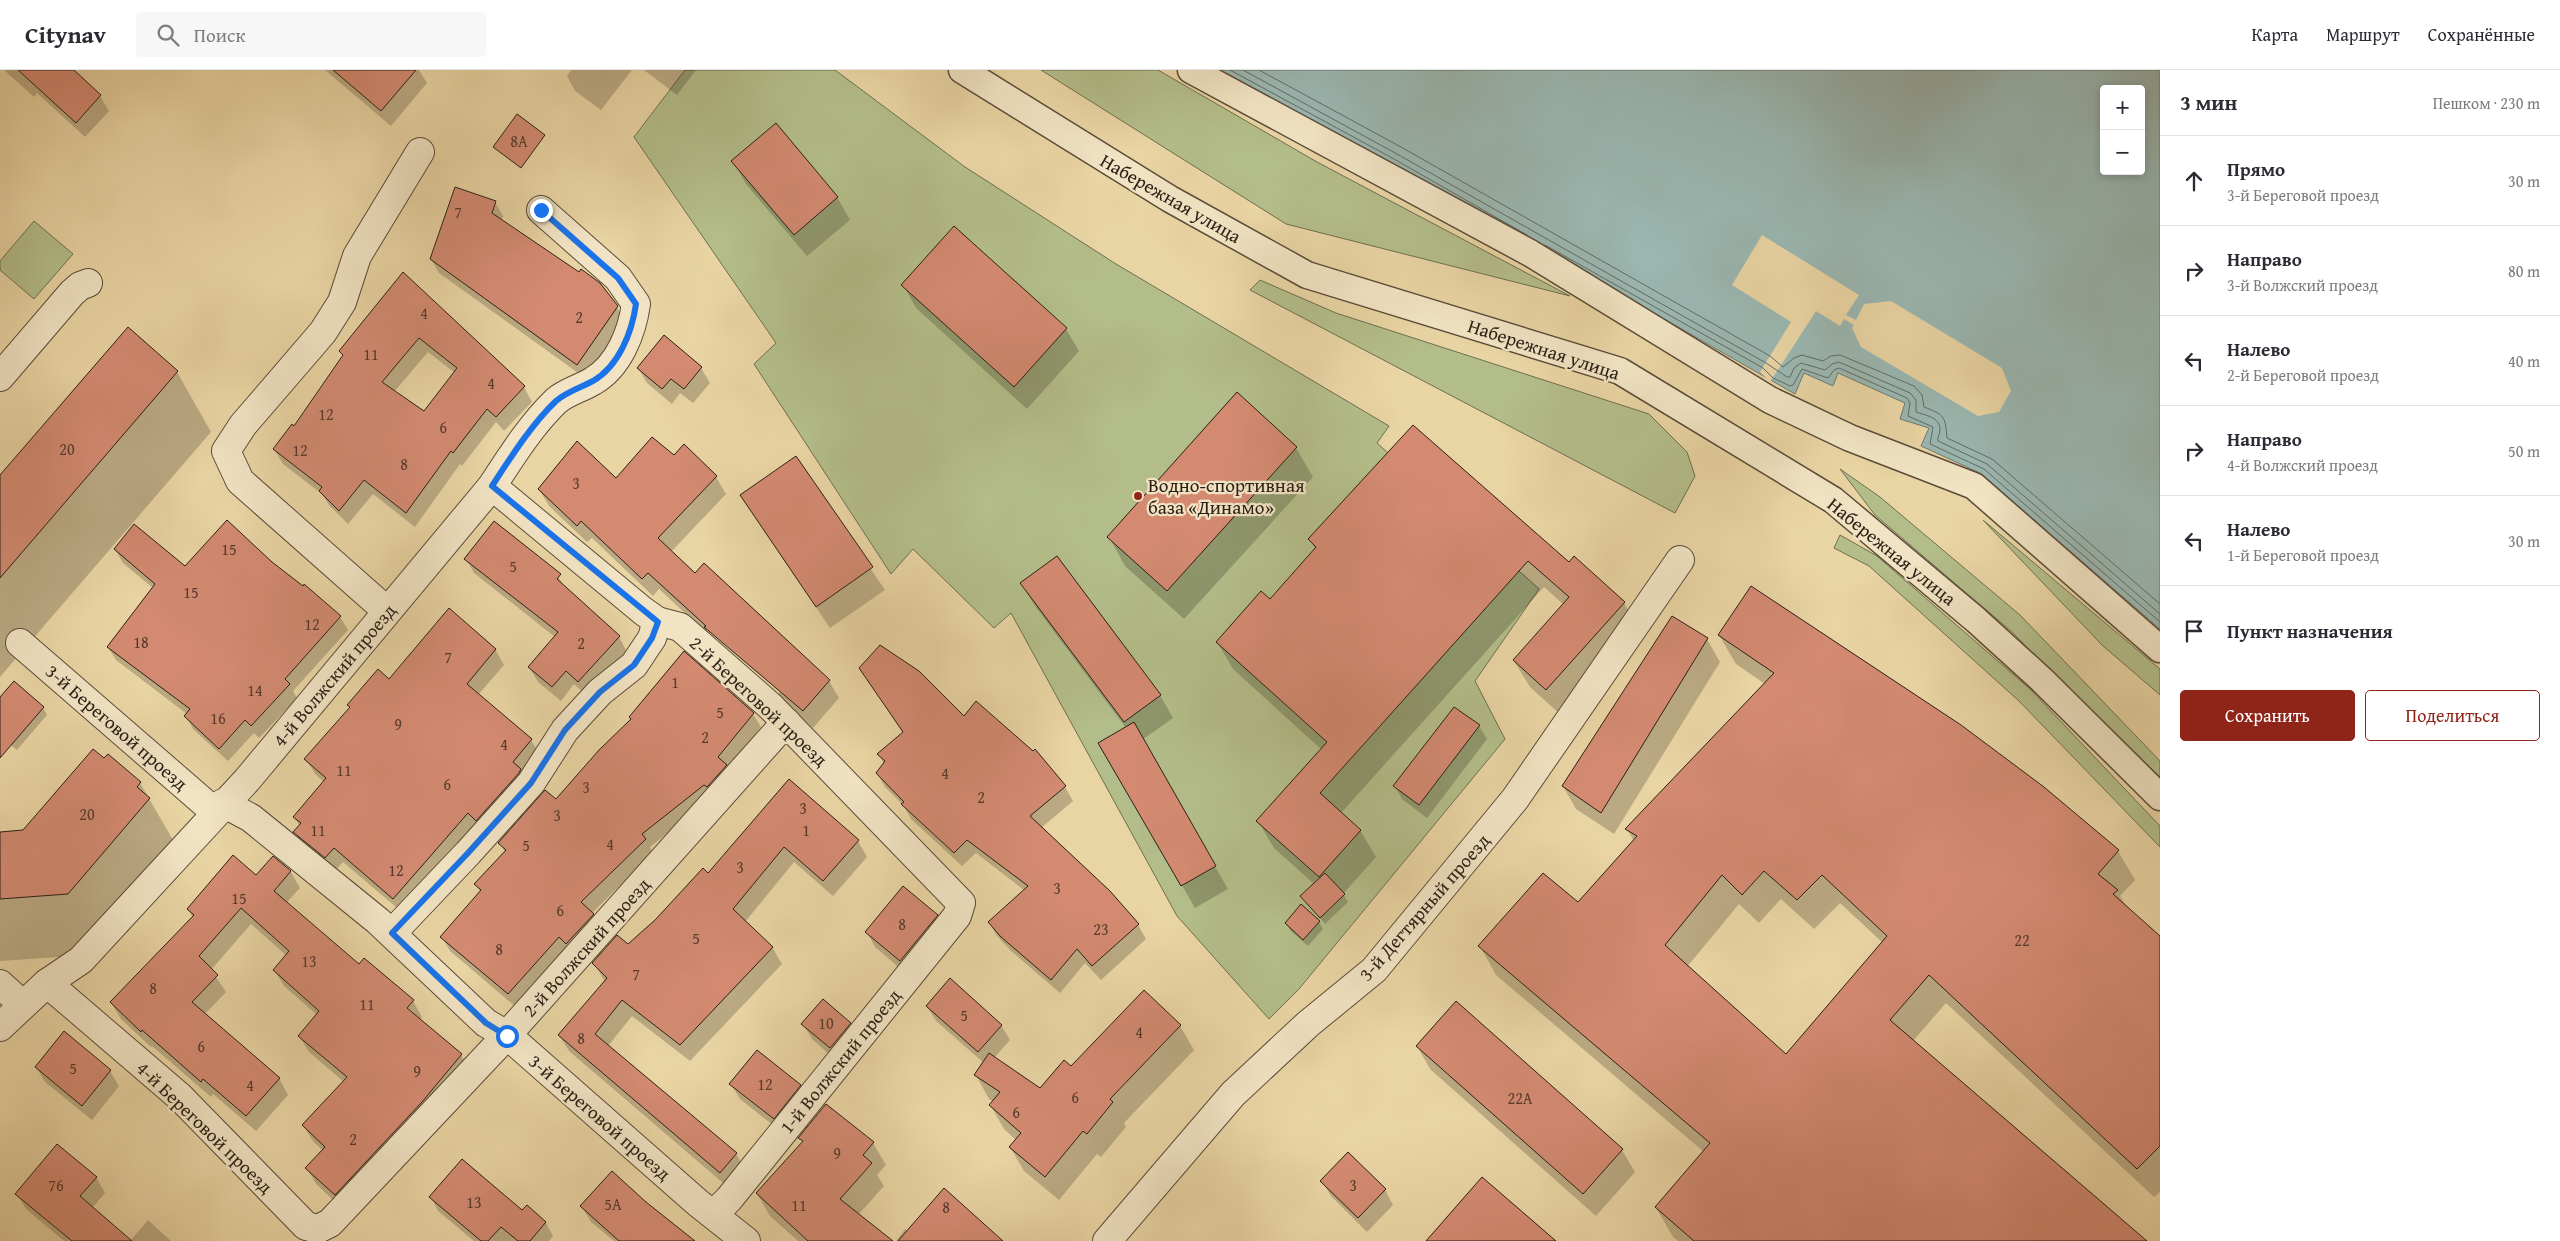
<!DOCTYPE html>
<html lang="ru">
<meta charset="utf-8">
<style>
:root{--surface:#fff;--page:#f7f7f7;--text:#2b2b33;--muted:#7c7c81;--line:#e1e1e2;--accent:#8f2418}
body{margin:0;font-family:"Gentium Book Plus",serif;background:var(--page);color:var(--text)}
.controls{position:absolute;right:15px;top:15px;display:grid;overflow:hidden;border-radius:5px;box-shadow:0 2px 8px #0003}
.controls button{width:45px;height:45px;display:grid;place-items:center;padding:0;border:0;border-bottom:1px solid var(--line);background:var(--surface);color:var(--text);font:25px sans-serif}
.stop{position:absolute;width:15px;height:15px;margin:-11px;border:4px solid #1a73e8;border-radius:50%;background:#fff}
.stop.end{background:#1a73e8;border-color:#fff;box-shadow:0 1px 5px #0008}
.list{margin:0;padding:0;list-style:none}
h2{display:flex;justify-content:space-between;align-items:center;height:65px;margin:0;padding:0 20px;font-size:21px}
h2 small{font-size:16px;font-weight:400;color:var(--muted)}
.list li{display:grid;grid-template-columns:32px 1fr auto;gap:15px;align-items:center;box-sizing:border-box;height:90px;padding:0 20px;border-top:1px solid var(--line)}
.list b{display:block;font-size:19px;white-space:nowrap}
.list p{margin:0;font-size:16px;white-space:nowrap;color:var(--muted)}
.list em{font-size:16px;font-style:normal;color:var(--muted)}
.actions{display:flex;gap:10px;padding:15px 20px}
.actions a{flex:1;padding:11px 0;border:1px solid var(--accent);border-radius:5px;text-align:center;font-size:18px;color:var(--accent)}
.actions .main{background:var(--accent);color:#fff}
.icon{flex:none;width:28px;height:28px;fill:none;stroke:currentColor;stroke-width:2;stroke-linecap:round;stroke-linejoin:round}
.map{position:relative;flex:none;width:2160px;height:1171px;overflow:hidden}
header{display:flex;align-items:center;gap:30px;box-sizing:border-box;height:70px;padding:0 25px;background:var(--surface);border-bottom:1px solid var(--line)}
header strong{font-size:24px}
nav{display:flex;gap:28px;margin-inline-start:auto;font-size:18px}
.search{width:350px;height:45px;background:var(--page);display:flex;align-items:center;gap:12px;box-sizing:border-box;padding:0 18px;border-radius:5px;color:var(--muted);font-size:19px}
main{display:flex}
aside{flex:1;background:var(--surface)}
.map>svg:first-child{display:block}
.green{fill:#b3bd89;stroke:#6e6e50}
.water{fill:#9ab6b0;stroke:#6d7a72;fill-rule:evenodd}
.pier{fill:#e9d4a3}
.shadow{fill:#0003;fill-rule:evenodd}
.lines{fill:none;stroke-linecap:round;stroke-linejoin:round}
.shore{stroke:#626a63;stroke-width:1}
.building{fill:#d38a71;stroke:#2a1f16;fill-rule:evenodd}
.pedestrian-casing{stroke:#5a4c39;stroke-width:29}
.minor-casing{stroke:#5a4c39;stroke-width:30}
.pedestrian{stroke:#f1e3c3;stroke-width:26}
.minor{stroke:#f1e3c3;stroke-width:28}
.route{stroke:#1a73e8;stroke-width:6}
.poi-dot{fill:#8f2418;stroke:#f1e3c3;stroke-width:2}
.labels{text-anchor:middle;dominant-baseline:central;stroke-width:4.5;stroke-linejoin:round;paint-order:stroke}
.number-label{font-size:16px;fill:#543a2d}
.street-label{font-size:19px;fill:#2a1f16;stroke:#f1e3c3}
.poi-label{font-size:19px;fill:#2a1f16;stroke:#f1e3c3;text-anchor:start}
</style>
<header>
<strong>Citynav</strong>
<div class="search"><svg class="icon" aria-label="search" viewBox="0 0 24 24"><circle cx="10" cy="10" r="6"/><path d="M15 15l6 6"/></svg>Поиск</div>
<nav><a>Карта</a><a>Маршрут</a><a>Сохранённые</a></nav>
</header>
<main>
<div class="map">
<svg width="2160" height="1171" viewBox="0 0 2160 1171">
<rect width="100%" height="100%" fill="#e9d4a3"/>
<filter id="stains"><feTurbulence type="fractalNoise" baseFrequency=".004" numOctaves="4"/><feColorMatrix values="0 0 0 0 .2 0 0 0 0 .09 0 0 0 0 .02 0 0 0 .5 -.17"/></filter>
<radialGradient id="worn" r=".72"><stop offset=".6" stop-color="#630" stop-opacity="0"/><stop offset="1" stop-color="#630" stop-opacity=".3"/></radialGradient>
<g class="green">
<polygon points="685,0 835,0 965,97 1116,194 1389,356 1377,373 1539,519 1475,611 1505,669 1299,919 1269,949 1177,846 1011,543 994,558 913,479 891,504 754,294 776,273 634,67"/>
<polygon points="1041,0 1158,0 1317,92 1570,226 1286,154"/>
<polygon points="34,151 73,184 34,229 0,200 0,191"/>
<polygon points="1260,210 1336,243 1649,344 1687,382 1695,406 1675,443 1250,220"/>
<polygon points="1840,399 1880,427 2020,545 2160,691 2160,714 2012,562 1875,445"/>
<polygon points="1983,450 2160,599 2160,625 2103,576"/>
<polygon points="1840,465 1877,486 2030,619 2160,756 2160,777 2019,631 1869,496 1834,478"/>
</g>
<path class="water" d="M1219,0h941v559l-180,-156 -59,-27 8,-18 -29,-9 5,-16 -67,-30 -5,13 -29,-13 -9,21 -403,-231zM2104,19h37v82h-37z"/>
<polygon class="pier" points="1762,165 1859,225 1846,245 1856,250 1864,234 1891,231 2002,298 2011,321 1999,342 1978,346 1861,277 1852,258 1854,255 1844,249 1840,256 1816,241 1770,312 1760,302 1791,252 1732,215"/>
<g class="shadow">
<polygon points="4,0 72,0 100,26 109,41 85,67 37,23 34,27"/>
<polygon points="325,0 419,0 427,13 391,56"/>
<polygon points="571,0 632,0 601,40 575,21 567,6"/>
<polygon points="644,0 696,0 677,25"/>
<polygon points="733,91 837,127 850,150 807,186 746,114"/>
<polygon points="495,132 503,146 501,151 579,204 581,201 605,219 625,250 585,308 439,203 431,189"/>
<path d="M403,204l121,113 8,15 -28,29 -8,-9 -34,44 -2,-2 -45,63 -42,-33 -25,30 -19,-19 -7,-11 -39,-30 -9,-15 21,-21 49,-71 -3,-5zM428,282l27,21 -30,39 -31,-20z"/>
<polygon points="903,215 1066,259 1079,281 1027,339 916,238"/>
<polygon points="638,298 701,298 710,313 693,333 680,323 672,334 647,313"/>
<polygon points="177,302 211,362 0,607 0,407"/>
<polygon points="1296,378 1313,407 1184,549 1125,496 1109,467"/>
<path d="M674,387l42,20 10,17 -55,58 24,23 9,-10 125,116 10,17 -26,30 -25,-23 -3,1 -126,-117 -6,7 -61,-58 -5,4 -38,-36 -10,-17 77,-9zM705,557l75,65 -2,2 -70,-61z"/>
<polygon points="796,388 885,520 830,558 741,426"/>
<polygon points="1310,470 1569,494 1624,533 1639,560 1562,646 1530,617 1514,591 1564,535 1544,517 1341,743 1360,760 1376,787 1343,824 1348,832 1325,854 1302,826 1314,814 1274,778 1258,751 1322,680 1233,599 1217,572 1270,531 1316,480"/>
<polygon points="115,479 185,498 340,547 348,560 293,621 297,628 259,668 254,663 228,691 193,659 186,646 187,644 116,590 108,577 153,518 123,493"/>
<polygon points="466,489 555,501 564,516 619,567 627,582 587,626 574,614 561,631 538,612 529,597 555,567 474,503"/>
<polygon points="1022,514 1160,625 1173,648 1142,670 1228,819 1195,838 1100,673 1126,658 1035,536"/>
<path d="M1719,565l324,153 75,63 17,29 -15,16 7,12 33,30v254l-6,5 -208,-194 -33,38 232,200h-467l-5,-4 -17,-29 48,-56 -208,-177 -16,-29 98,-42 56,-63 -7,-12 138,-145 -29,-20zM1781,829l33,30 26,-26 43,40 -97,112 -99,-88 52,-63 20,19z"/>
<polygon points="1707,569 1720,592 1614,764 1576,739 1563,716"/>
<polygon points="495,579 504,595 478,625 531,670 540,685 403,843 343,792 334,802 303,777 295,762 300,756 294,747 324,712 315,704 306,689 350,638 349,635 389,610"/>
<polygon points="860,598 964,648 1065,717 1073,731 1041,758 1138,855 1146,869 1101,910 1085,893 1060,923 1011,881 997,866 989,852 1025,821 976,783 962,796 911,749 904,736 885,717 877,703 884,694 879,685 903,663"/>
<polygon points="0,629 43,638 47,645 17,680 0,666"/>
<polygon points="753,644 761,657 727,698 713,727 650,777 653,783 592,843 601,858 516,937 450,881 442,867 481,823 476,814 505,782 500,773 557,731"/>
<polygon points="1479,656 1487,669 1427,748 1402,729 1395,716"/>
<polygon points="105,690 140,713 184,789 103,884 0,891 0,763 24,761"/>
<polygon points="789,711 858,771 867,787 833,826 794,792 745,852 772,877 782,894 690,991 632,946 608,976 736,1084 746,1100 730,1119 569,981 559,965 605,912 594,893 628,876 708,805"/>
<polygon points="273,787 291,802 300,818 286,833 359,896 413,931 422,947 419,950 461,985 471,1001 345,1141 316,1114 307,1098 323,1081 313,1071 303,1055 344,1012 309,982 299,966 317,945 284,916 274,900 287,886 251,854 211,900 226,922 205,944 279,1008 288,1025 256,1061 213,1024 211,1027 152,976 151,977 121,949 111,932 193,848 188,839 256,807"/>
<polygon points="937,846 946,861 909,906 875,877 867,862"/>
<polygon points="1319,852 1323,859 1308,876 1290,860 1286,853"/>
<polygon points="927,936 1001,955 1010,970 994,988 1040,1020 1072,998 1180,956 1194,980 1124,1053 1126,1057 1101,1087 1097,1084 1059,1130 1024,1101 1010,1077 1016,1070 1004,1059 991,1036 994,1032 989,1029 976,1005 984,993 936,951"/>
<polygon points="850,953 859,969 839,993 812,969 803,954"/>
<polygon points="1417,976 1622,1080 1635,1102 1596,1146 1430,999"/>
<polygon points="36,997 110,1001 119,1016 92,1050 45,1012"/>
<polygon points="731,1014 800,1015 809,1031 783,1063 740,1029"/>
<polygon points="800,1068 873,1073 886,1095 877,1105 884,1116 858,1145 891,1171 798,1171 770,1146 757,1124 803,1073"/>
<polygon points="96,1107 105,1123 92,1138 130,1171 148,1150 171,1171 64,1171 26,1139 17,1124"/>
<polygon points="1322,1111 1385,1120 1393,1135 1367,1162 1331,1126"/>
<polygon points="431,1127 523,1142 527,1137 546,1153 553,1166 549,1171 474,1171 438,1141"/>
<polygon points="582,1137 692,1171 614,1171 591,1152"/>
<polygon points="905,1159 908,1161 997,1171 896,1171"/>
</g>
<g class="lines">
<g class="shore">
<polyline points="1230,0 1394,89 1527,165"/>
<path d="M1243,0l154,84 369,209 21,14h3l4,-9 7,-5 24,7 7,-6 7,-2 71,31 6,7v12c8,3 25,5 24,18 0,4 -3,7 -2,11l49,23 173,150"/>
<path d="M1259,0l142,77 369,209 13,11 11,-9 8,-3 21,6 8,-5 9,-1 74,31 8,9 2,12c21,8 21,9 23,31l45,21 168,145"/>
<polyline points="1545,175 1763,298 1773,308 1790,316 1793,315 1802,299 1828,308 1834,300 1839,298 1907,328 1910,333 1908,346 1933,357 1930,374 1984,399 2160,552"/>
</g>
</g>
<g class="building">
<polygon points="18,0 74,0 101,25 76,53"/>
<polygon points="333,0 416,0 381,41"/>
<polygon points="517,44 545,65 521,98 493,77"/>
<polygon points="776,53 838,127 794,165 731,91"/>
<polygon points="455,117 496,131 492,143 579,202 581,199 600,213 618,236 577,295 430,189"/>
<polygon points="954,156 1067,258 1014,317 901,215"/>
<path d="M403,202l122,114 -29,31 -9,-8 -34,44 -2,-2 -45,62 -42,-33 -25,31 -20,-20 3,-4 -49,-38 19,-25 2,2 49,-71 -4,-4zM419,268l38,30 -33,43 -42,-29z"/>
<polygon points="128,257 178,301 0,508 0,405"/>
<polygon points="664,265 702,297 684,319 671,309 662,319 637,298"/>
<polygon points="1237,322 1297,377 1167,521 1107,467"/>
<polygon points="1413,355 1569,492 1574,486 1625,532 1546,620 1513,590 1569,527 1528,491 1320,723 1361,760 1319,807 1256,751 1327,672 1216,572 1261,521 1270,529 1316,477 1308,469"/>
<polygon points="652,367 674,385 684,374 717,406 658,468 695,503 704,493 830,610 803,641 704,557 706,556 648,503 642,509 581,451 577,456 538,419 577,371 616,408"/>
<polygon points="796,386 873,497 816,537 740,425"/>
<polygon points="227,450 272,492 303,516 304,514 341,546 285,609 290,614 251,656 245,650 219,679 184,646 190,639 107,577 155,514 114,479 134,454 185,496"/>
<polygon points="494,451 561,504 557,509 620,566 578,612 566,601 552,617 528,597 558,562 464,489"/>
<polygon points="1057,486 1161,625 1124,652 1020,513"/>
<path d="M1751,516l210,139 83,62 75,63 -21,24 20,16 -5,4 47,42v210l-23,23 -208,-194 -39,45 257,221h-453l-39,-34 55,-64 -232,-197 65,-73 35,29 59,-66 -12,-7 149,-156 -56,-38zM1764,801l33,29 25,-25 65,61 -101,118 -121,-109 57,-70 20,20z"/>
<polygon points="449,538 496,579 467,614 532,669 513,692 521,699 519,703 476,751 468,743 393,829 334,778 325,788 293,762 301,753 293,747 326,708 304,689 350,637 347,635 378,599 389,609"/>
<polygon points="1672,546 1708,568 1601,743 1562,716"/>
<polygon points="880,575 919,601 964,646 976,631 1033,681 1035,679 1066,716 1030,746 1110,821 1139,854 1092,896 1077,879 1051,910 1001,867 988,852 1028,816 967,770 954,783 901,734 904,732 876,703 885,691 877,684 903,662 859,598"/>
<polygon points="684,581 754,643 718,687 727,695 707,717 704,715 642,764 646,769 581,832 594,844 566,874 559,867 508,924 440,867 481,820 474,814 506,780 498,773 545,720 556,729 599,680 631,649 629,647"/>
<polygon points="14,611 44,637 0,688 0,627"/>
<polygon points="1454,637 1480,655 1419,735 1393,716"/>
<polygon points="1134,652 1216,796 1181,816 1098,673"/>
<polygon points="93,679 104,688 108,684 141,712 137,717 150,728 68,824 0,829 0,762 23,760"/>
<polygon points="789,709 859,770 823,811 784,777 733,839 773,877 680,975 622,930 595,964 737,1083 720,1103 558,965 607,908 592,893 617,865 628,874 655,850 703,798 708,803"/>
<polygon points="233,785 256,805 273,786 291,801 274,821 359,894 364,888 414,930 407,938 462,984 422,1032 335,1125 305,1098 325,1077 302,1055 347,1007 298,966 319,941 273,900 289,881 241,838 199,886 218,905 192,932 280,1008 246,1046 203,1009 201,1012 142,960 141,962 110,932 194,845 187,839"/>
<polygon points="1325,803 1345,824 1320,848 1300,826"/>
<polygon points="903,816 938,845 900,891 865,862"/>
<polygon points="1301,834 1320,851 1303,870 1285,853"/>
<polygon points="950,908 1002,955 978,982 926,936"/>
<polygon points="1144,920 1181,955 1110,1029 1113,1032 1087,1064 1083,1061 1045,1107 1009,1077 1021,1063 989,1035 1000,1022 974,1005 989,983 1040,1018 1064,990 1071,996"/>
<polygon points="823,929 851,953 830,978 801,954"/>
<polygon points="1456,931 1623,1079 1583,1124 1416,976"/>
<polygon points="64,961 111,1000 82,1036 35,997"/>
<polygon points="757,980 801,1015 774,1049 729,1014"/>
<polygon points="826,1034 874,1072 863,1085 872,1093 840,1129 893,1171 808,1171 756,1123 803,1071 798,1068"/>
<polygon points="57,1074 97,1107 80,1126 132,1171 72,1171 15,1124"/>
<polygon points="1348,1082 1386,1119 1358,1148 1320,1111"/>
<polygon points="462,1089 522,1140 527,1135 546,1152 530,1171 518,1171 501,1157 488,1171 481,1171 429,1127"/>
<polygon points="612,1101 646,1132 695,1171 619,1171 580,1136"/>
<polygon points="1482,1107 1556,1171 1426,1171"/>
<polygon points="944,1118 1003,1171 898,1171"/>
</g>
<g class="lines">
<g class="pedestrian-casing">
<g id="pedestrian">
<polyline points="962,0 1170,129 1307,205 1620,301 1833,430 1976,550 2042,610 2160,727"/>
<polyline points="1191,0 1530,183 1770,330 1850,368 1974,416 2160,579"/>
</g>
</g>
<g class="minor-casing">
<g id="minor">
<polyline points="0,307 72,223 80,216 88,213"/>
<polyline points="492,416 643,541 657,551 680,557 770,636 961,833 957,846 729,1129 714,1144"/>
<polyline points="387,541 240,411 226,381 243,355 323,262 342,232 357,186 420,82"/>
<polyline points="20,573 215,742"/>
<polyline points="223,733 251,748 378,851 486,953 507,965 698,1133 746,1171"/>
<polyline points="392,863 468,783 531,713 565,660 600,622 634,595 652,568 657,551"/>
<polyline points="47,913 180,1027 306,1156 318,1159 330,1153 507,965 786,652"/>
<polyline points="0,914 22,934"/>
<path d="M0,957l47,-44 34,-23 166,-180 245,-294c19,-29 39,-61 64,-85 10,-9 26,-13 37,-20 26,-15 39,-49 43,-77l-18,-26 -77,-68"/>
<polyline points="1107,1171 1233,1024 1308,954 1374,900 1515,729 1680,490"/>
</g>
</g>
<use href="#pedestrian" class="pedestrian"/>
<use href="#minor" class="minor"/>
</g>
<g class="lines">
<path class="route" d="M507,966l-21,-13 -94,-90 76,-80 63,-70 34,-53 35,-38 34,-27 18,-27 6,-16 -166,-136c19,-29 39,-61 64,-85 10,-9 26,-14 37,-20 26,-15 39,-49 43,-77l-18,-26 -77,-68"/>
</g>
<circle class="poi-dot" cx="1138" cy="426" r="5"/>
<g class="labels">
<g class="number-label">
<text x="519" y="71">8А</text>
<text x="458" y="142">7</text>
<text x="424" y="243">4</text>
<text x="579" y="247">2</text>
<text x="371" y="284">11</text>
<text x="491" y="313">4</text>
<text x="326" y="344">12</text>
<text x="443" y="357">6</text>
<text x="67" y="379">20</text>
<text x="300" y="380">12</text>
<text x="404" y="394">8</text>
<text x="576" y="413">3</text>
<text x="229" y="479">15</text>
<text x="513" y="496">5</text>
<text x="191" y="522">15</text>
<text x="312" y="554">12</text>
<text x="141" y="572">18</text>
<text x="581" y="573">2</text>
<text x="448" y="587">7</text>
<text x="675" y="612">1</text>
<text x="255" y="620">14</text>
<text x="720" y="642">5</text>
<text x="218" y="648">16</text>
<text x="398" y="654">9</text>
<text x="705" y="667">2</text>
<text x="504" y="674">4</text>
<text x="344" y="700">11</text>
<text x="945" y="703">4</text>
<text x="447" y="714">6</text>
<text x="586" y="717">3</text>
<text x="981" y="727">2</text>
<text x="803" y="738">3</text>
<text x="87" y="744">20</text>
<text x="557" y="745">3</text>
<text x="318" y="760">11</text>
<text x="806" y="760">1</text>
<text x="610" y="774">4</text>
<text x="526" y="775">5</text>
<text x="740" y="797">3</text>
<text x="396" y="800">12</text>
<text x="1057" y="818">3</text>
<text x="239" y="828">15</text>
<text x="560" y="840">6</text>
<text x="902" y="854">8</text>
<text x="1101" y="859">23</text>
<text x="696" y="868">5</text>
<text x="2022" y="870">22</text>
<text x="499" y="879">8</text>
<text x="309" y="891">13</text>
<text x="636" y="904">7</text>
<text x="153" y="918">8</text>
<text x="367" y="934">11</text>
<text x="964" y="945">5</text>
<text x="826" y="953">10</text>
<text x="1139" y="962">4</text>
<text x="581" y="968">8</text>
<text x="201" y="976">6</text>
<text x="73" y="998">5</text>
<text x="417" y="1001">9</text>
<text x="765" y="1014">12</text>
<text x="250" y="1015">4</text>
<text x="1075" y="1027">6</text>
<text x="1520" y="1028">22А</text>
<text x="1016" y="1042">6</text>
<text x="353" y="1069">2</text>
<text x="837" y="1083">9</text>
<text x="56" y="1115">76</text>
<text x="1353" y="1115">3</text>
<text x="474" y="1132">13</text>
<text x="613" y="1134">5А</text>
<text x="799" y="1135">11</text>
<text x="946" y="1137">8</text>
</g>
<g class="street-label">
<text transform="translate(1171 128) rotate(30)">Набережная улица</text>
<text transform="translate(1544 279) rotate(18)">Набережная улица</text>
<text transform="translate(1892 481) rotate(39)">Набережная улица</text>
<text transform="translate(334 605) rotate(-50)">4-й Волжский проезд</text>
<text transform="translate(759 631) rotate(43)">2-й Береговой проезд</text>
<text transform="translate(117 657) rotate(41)">3-й Береговой проезд</text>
<text transform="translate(1424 837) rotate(-49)">3-й Дегтярный проезд</text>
<text transform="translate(586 877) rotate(-48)">2-й Волжский проезд</text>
<text transform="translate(840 991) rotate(-51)">1-й Волжский проезд</text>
<text transform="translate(600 1047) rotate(41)">3-й Береговой проезд</text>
<text transform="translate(205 1057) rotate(44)">4-й Береговой проезд</text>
</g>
<g class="poi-label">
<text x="1148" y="415">Водно-спортивная<tspan x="1148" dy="22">база «Динамо»</tspan></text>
</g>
</g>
<rect width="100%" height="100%" filter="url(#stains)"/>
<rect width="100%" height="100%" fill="url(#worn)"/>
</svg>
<div class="controls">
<button>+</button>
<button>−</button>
</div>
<div class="stop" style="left:507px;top:966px"></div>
<div class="stop end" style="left:541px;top:140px"></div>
</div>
<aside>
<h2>3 мин<small>Пешком · 230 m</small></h2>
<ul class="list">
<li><svg class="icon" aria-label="ahead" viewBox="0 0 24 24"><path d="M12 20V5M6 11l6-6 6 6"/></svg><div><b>Прямо</b><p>3-й Береговой проезд</p></div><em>30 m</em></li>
<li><svg class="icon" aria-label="right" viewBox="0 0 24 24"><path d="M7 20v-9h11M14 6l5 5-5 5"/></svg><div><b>Направо</b><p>3-й Волжский проезд</p></div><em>80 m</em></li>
<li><svg class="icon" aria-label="left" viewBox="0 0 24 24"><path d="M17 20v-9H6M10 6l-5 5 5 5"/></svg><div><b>Налево</b><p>2-й Береговой проезд</p></div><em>40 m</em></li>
<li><svg class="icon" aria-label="right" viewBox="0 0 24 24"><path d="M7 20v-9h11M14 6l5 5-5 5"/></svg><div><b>Направо</b><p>4-й Волжский проезд</p></div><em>50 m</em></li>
<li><svg class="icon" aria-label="left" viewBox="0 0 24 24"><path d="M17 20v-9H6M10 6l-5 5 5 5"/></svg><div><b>Налево</b><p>1-й Береговой проезд</p></div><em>30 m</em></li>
<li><svg class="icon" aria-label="arrive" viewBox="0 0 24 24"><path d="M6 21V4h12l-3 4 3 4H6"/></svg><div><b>Пункт назначения</b></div></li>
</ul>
<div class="actions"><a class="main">Сохранить</a><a>Поделиться</a></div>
</aside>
</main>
